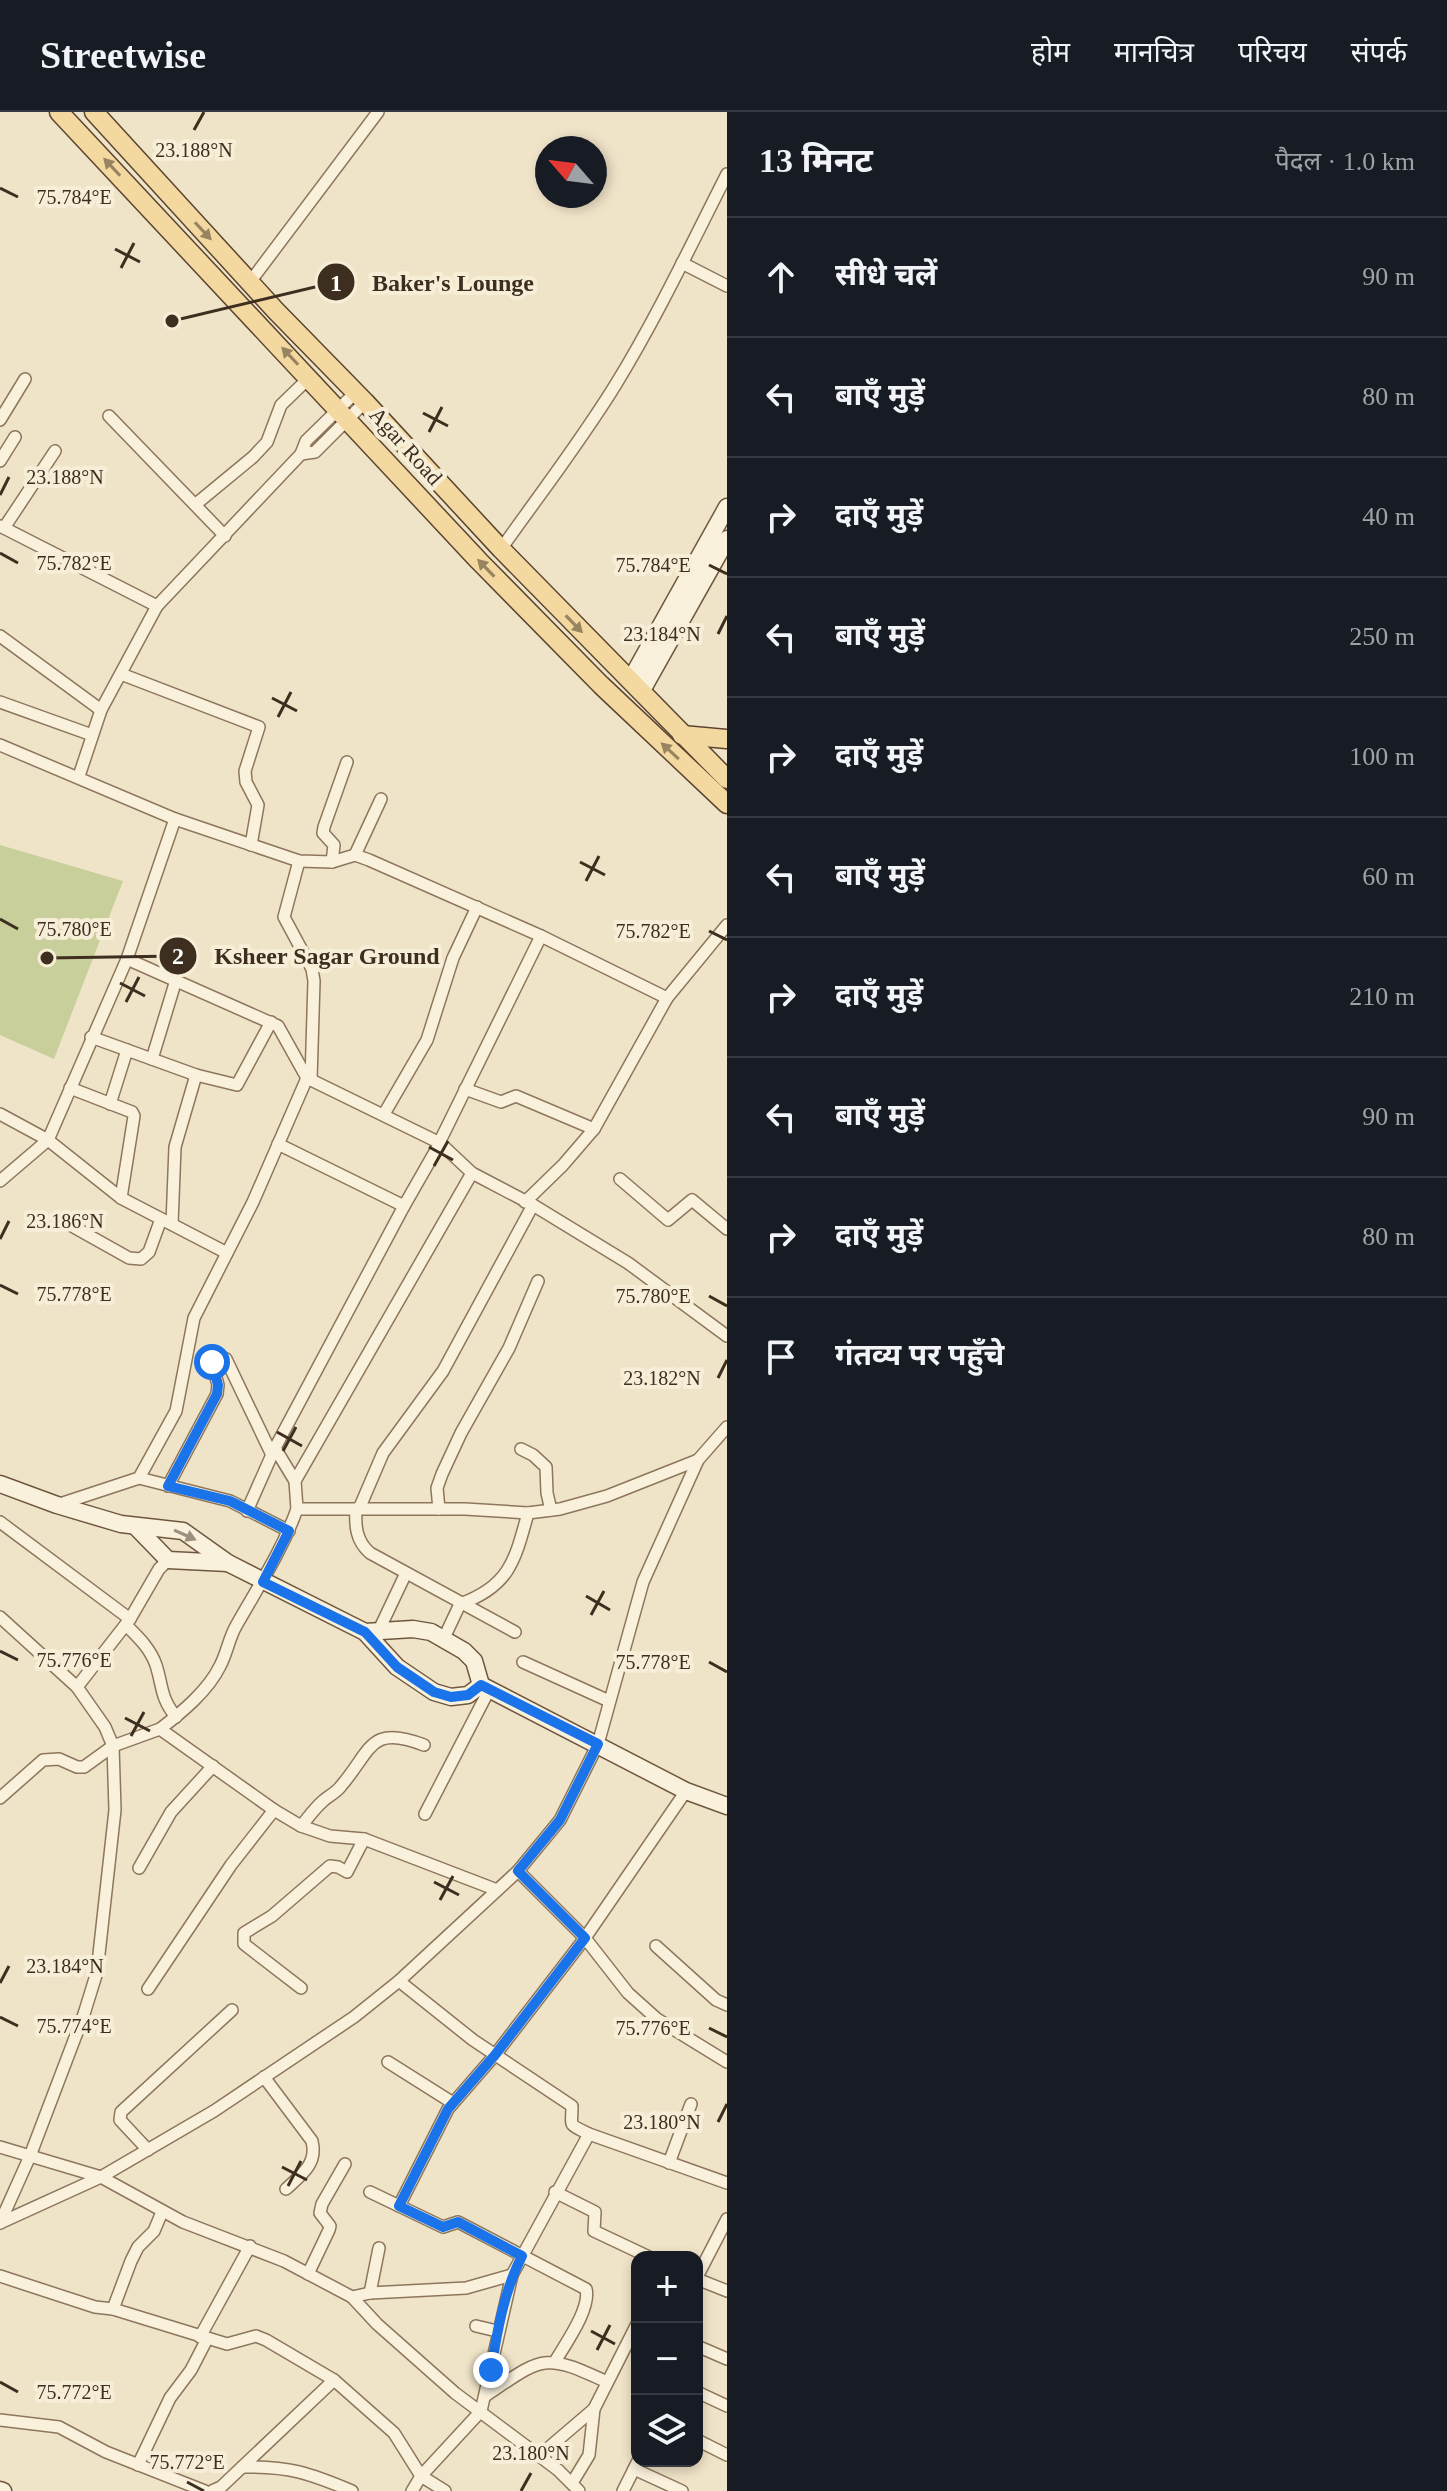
<!DOCTYPE html>
<html lang="hi">
<meta charset="utf-8">
<style>
:root{--surface:#171b24;--page:#242831;--text:#f1f3f6;--muted:#9ea1a6;--line:#363941}
body{margin:0;font-family:"Times New Roman","Noto Sans Devanagari",serif;background:var(--page);color:var(--text)}
.controls{position:absolute;right:24px;bottom:24px;display:grid;overflow:hidden;border-radius:16px;box-shadow:0 4px 12px #0003}
.controls button{width:72px;height:72px;display:grid;place-items:center;padding:0;border:0;border-bottom:2px solid var(--line);background:var(--surface);color:var(--text);font:40px sans-serif}
.compass{position:absolute;left:535px;top:24px;width:72px;height:72px;border-radius:50%;background:var(--surface);box-shadow:0 4px 12px #0003;rotate:298deg}
.stop{position:absolute;width:24px;height:24px;margin:-18px;border:6px solid #1a73e8;border-radius:50%;background:#fff}
.stop.end{background:#1a73e8;border-color:#fff;box-shadow:0 2px 8px #0008}
.list{margin:0;padding:0;list-style:none}
h2{display:flex;justify-content:space-between;align-items:center;height:104px;margin:0;padding:0 32px;font-size:34px}
h2 small{font-size:26px;font-weight:400;color:var(--muted)}
.list li{display:grid;grid-template-columns:52px 1fr auto;gap:24px;align-items:center;box-sizing:border-box;height:120px;padding:0 32px;border-top:2px solid var(--line)}
.list b{display:block;font-size:30px;white-space:nowrap}
.list em{font-size:26px;font-style:normal;color:var(--muted)}
.icon{flex:none;width:44px;height:44px;fill:none;stroke:currentColor;stroke-width:2;stroke-linecap:round;stroke-linejoin:round}
.map{position:relative;flex:none;width:727px;height:2379px;overflow:hidden}
header{display:flex;align-items:center;gap:48px;box-sizing:border-box;height:112px;padding:0 40px;background:var(--surface);border-bottom:2px solid var(--line)}
header strong{font-size:38px}
nav{display:flex;gap:44px;margin-inline-start:auto;font-size:28px}
main{display:flex}
aside{flex:1;background:var(--surface)}
.map>svg:first-child{display:block}
.green{fill:#c9cf9b}
.lines{fill:none;stroke-linecap:round;stroke-linejoin:round}
.street-casing{stroke:#8d765c;stroke-width:14}
.secondary-casing{stroke:#6f573f;stroke-width:19}
.primary-casing{stroke:#5b4430;stroke-width:21}
.street{stroke:#faf1dc;stroke-width:11}
.secondary{stroke:#faf1dc;stroke-width:16}
.primary{stroke:#f3d9a0;stroke-width:18}
.oneway{fill:#988460}
.oneway2{fill:#9c907e}
.route{stroke:#1a73e8;stroke-width:10}
.ticks{fill:none;stroke:#3d2e20;stroke-width:3}
.labels{text-anchor:middle;dominant-baseline:central;stroke-width:8;stroke-linejoin:round;paint-order:stroke}
.street-label{font-size:22px;fill:#3d2e20;stroke:#f7eed8}
.ticks-label{font-size:20px;text-anchor:middle;fill:#3d2e20;stroke:#f7eed8;stroke-width:8;stroke-linejoin:round;paint-order:stroke}
.leader{fill:none;stroke:#3d2e20;stroke-width:3}
.callout-dot{fill:#3d2e20;stroke:#f7eed8;stroke-width:3}
.mark-label{font-size:24px;text-anchor:middle;font-weight:bold;fill:#fff}
.callout-label{font-size:24px;text-anchor:middle;font-weight:bold;fill:#3d2e20;stroke:#f7eed8;stroke-width:8;stroke-linejoin:round;paint-order:stroke}
</style>
<header>
<strong>Streetwise</strong>
<nav><a>होम</a><a>मानचित्र</a><a>परिचय</a><a>संपर्क</a></nav>
</header>
<main>
<div class="map">
<svg width="727" height="2379" viewBox="0 0 727 2379">
<rect width="100%" height="100%" fill="#f0e4c8"/>
<polygon class="green" points="0,733 123,769 54,947 0,923"/>
<g class="lines">
<g class="street-casing">
<g id="street">
<polyline points="682,151 727,174"/>
<polyline points="250,170 378,0"/>
<polyline points="356,280 306,329 301,342 315,340 365,290"/>
<polyline points="109,304 225,424"/>
<polyline points="0,308 25,267"/>
<polyline points="0,349 15,325"/>
<polyline points="196,392 253,345 267,330 281,293 310,265"/>
<polyline points="0,414 157,494"/>
<polyline points="4,416 55,339"/>
<path d="M501,437c39,-55 80,-108 115,-165 41,-67 75,-139 111,-210"/>
<polyline points="0,524 101,598"/>
<polyline points="121,562 259,615 245,659 246,670 258,693 251,733"/>
<polyline points="0,590 92,623"/>
<polyline points="0,633 175,707 299,749 332,750 355,743 369,748 541,824 667,886 727,813"/>
<polyline points="79,664 101,598 157,494 301,342"/>
<polyline points="175,707 127,847 278,914 307,966 440,1031 472,1061 533,1093 628,1151 727,1224"/>
<polyline points="355,743 381,687"/>
<polyline points="299,749 284,805 312,857 314,869 311,968"/>
<polyline points="332,750 334,733 323,721 324,715 347,650"/>
<polyline points="91,925 196,963 237,973 271,910"/>
<polyline points="152,947 176,868"/>
<polyline points="70,976 132,1000 134,1004 121,1086"/>
<polyline points="465,977 501,990 516,984 594,1017"/>
<polyline points="110,992 127,938"/>
<polyline points="0,1002 48,1028 127,847"/>
<polyline points="384,1002 427,928 453,846 477,795"/>
<polyline points="439,1031 541,824"/>
<polyline points="278,1032 404,1094"/>
<polyline points="620,1067 668,1108 692,1088 727,1117"/>
<polyline points="0,1069 48,1028 121,1086 227,1141"/>
<polyline points="525,1090 563,1053 594,1017 667,886"/>
<polyline points="63,1109 129,1146 141,1147 149,1140 161,1107"/>
<polyline points="172,1112 175,1035 196,963"/>
<polyline points="521,1337 533,1343 546,1355 547,1381 551,1398"/>
<polyline points="139,1366 230,1389 289,1419"/>
<polyline points="295,1369 275,1336 404,1094 440,1031"/>
<polyline points="168,1374 217,1282 218,1273 212,1250 213,1247 222,1245 226,1247 272,1343"/>
<polyline points="57,1393 139,1366 176,1299 194,1206 253,1090 307,966"/>
<polyline points="297,1397 295,1369 472,1061"/>
<path d="M356,1397c-1,17 0,32 14,44l145,79"/>
<polyline points="359,1397 383,1341 443,1259 533,1093"/>
<polyline points="439,1397 437,1376 442,1362 461,1321 509,1236 538,1169"/>
<polyline points="247,1399 274,1338"/>
<polyline points="0,1410 130,1507 77,1575"/>
<polyline points="0,1505 77,1575 105,1615 113,1634 115,1698 97,1860 84,1902 30,2044 0,2111"/>
<polyline points="130,1507 159,1457 168,1448"/>
<path d="M126,1513c12,12 24,23 30,40 7,22 4,32 20,52"/>
<polyline points="379,1518 406,1461"/>
<path d="M444,1526l16,-34c50,-18 55,-44 68,-91"/>
<polyline points="523,1550 609,1589"/>
<path d="M160,1617c21,-16 48,-38 60,-63 7,-13 9,-28 16,-40 22,-39 46,-75 61,-117h168l63,4 32,-4 47,-13 91,-36"/>
<polyline points="0,1686 43,1648 59,1647 77,1655 84,1655 113,1634 160,1617 274,1698 301,1714 330,1724 364,1727 497,1778"/>
<polyline points="425,1702 489,1578"/>
<path d="M301,1714c7,-8 13,-17 21,-24 6,-6 14,-9 19,-16 31,-36 28,-62 83,-41"/>
<polyline points="139,1756 171,1700 213,1654"/>
<polyline points="518,1759 585,1826 628,1881 657,1907 727,1950"/>
<polyline points="656,1834 716,1888 727,1893"/>
<path d="M399,1869l74,59 99,66c0,22 -5,17 17,28l138,49"/>
<polyline points="301,1876 244,1832 244,1821 272,1804 330,1754 338,1755 347,1760 364,1727"/>
<polyline points="148,1877 231,1753 274,1698"/>
<polyline points="388,1950 453,1991"/>
<path d="M264,1965l48,64c6,23 -11,34 -26,48"/>
<polyline points="0,2035 101,2065 183,2110 284,2149 352,2185 377,2212 455,2281 558,2358 579,2379"/>
<polyline points="148,2038 120,2008 121,2000 232,1898"/>
<polyline points="669,2051 691,1992"/>
<path d="M370,2080l73,35 15,-5 128,67c5,19 -20,54 -30,71"/>
<polyline points="555,2080 595,2100 594,2119 649,2145"/>
<polyline points="399,2094 448,1997 495,1943 585,1826 686,1679"/>
<polyline points="0,2111 101,2065 214,1999 354,1905 399,1869 518,1759 560,1708 598,1632 643,1470 698,1348 727,1315"/>
<polyline points="308,2162 329,2118 330,2114 320,2101 322,2092 345,2052"/>
<polyline points="0,2164 95,2195 113,2197 227,2232 256,2224 266,2228 334,2268 394,2321 421,2364 445,2379"/>
<polyline points="697,2165 727,2107"/>
<polyline points="697,2167 727,2179"/>
<polyline points="370,2181 379,2136"/>
<polyline points="352,2185 370,2181 466,2176 512,2163"/>
<polyline points="113,2197 131,2149 138,2135 154,2119 162,2100"/>
<polyline points="476,2214 497,2219"/>
<polyline points="200,2225 250,2134"/>
<polyline points="697,2234 727,2247"/>
<polyline points="697,2280 727,2294"/>
<path d="M485,2284c58,-39 58,-44 122,-14"/>
<polyline points="0,2308 59,2315 106,2340 205,2379"/>
<polyline points="697,2328 727,2343"/>
<polyline points="539,2344 594,2297"/>
<polyline points="638,2349 634,2357 682,2379"/>
<polyline points="138,2353 170,2286 191,2258 207,2227"/>
<path d="M242,2355c47,-1 67,6 110,24"/>
<polyline points="572,2371 589,2343 594,2297 637,2212"/>
<polyline points="212,2379 221,2375 334,2268"/>
<polyline points="412,2379 421,2364 481,2299 512,2163 589,2022"/>
<polyline points="623,2379 634,2357"/>
</g>
</g>
<g class="secondary-casing">
<g id="secondary">
<polyline points="630,569 727,395"/>
<polyline points="641,580 727,427"/>
<polyline points="0,1372 57,1393 121,1412 183,1419 228,1451 365,1520 397,1555 434,1580 451,1585 468,1583 481,1573 686,1679 727,1694"/>
<polyline points="135,1414 168,1448 228,1451"/>
<polyline points="365,1520 413,1517 431,1520 464,1539 474,1549 481,1573"/>
<polyline points="0,2378 3,2379"/>
</g>
</g>
<g class="primary-casing">
<g id="primary">
<polyline points="59,0 479,449 601,573 727,692"/>
<polyline points="94,0 276,199 365,290 501,437 727,667"/>
<polyline points="682,623 727,627"/>
</g>
</g>
<use href="#street" class="street"/>
<use href="#secondary" class="secondary"/>
<use href="#primary" class="primary"/>
</g>
<defs><path id="oneway-solid" d="M-6-.8H1V-3.2L6.5 0L1 3.2V.8H-6Z" transform="scale(2)"/></defs>
<g class="oneway">
<use href="#oneway-solid" transform="translate(112 55) rotate(-133)"/>
<use href="#oneway-solid" transform="translate(203 119) rotate(47)"/>
<use href="#oneway-solid" transform="translate(290 244) rotate(-133)"/>
<use href="#oneway-solid" transform="translate(486 456) rotate(-134)"/>
<use href="#oneway-solid" transform="translate(574 512) rotate(46)"/>
<use href="#oneway-solid" transform="translate(670 639) rotate(-137)"/>
</g>
<use class="oneway2" href="#oneway-solid" transform="translate(185 1423) rotate(24)"/>
<g class="lines">
<path class="route" d="M212,1250l6,23 -1,9 -49,92 62,15 59,30 -26,51 102,50 32,35 37,25 17,5 17,-2 13,-10 117,59 -38,76 -42,51 67,67 -90,117 -47,54 -49,97 44,21 15,-5 64,34c-18,35 -25,76 -31,114"/>
</g>
<path class="ticks" d="M194,18l10,-18M0,76l18,9M115,137l25,13M121,156l13,-25M423,301l25,13M429,320l13,-25M0,383l9,-18M0,441l18,10M709,453l18,9M718,522l9,-18M272,586l25,13M278,605l13,-25M580,750l25,13M586,769l13,-25M0,807l18,10M709,819l18,9M120,871l25,13M126,890l13,-25M429,1035l24,13M434,1054l14,-25M0,1127l9,-18M0,1173l18,9M709,1184l18,10M718,1266l9,-18M277,1320l25,14M283,1339l13,-24M586,1484l24,14M591,1503l13,-24M0,1539l18,9M709,1550l18,10M125,1606l25,13M131,1624l13,-24M434,1770l25,13M440,1788l13,-24M0,1871l9,-17M0,1905l18,9M709,1916l18,9M718,2010l9,-18M282,2055l25,13M288,2074l13,-25M591,2219l24,13M597,2238l13,-25M0,2270l18,10M187,2370l17,9M521,2379l10,-18"/>
<g class="labels">
<g class="street-label">
<text transform="translate(406 334) rotate(48)">Agar Road</text>
</g>
</g>
<g class="ticks-label">
<text x="194" y="45">23.188°N</text>
<text x="74" y="92">75.784°E</text>
<text x="65" y="372">23.188°N</text>
<text x="74" y="458">75.782°E</text>
<text x="653" y="460">75.784°E</text>
<text x="662" y="529">23.184°N</text>
<text x="74" y="824">75.780°E</text>
<text x="653" y="826">75.782°E</text>
<text x="65" y="1116">23.186°N</text>
<text x="74" y="1189">75.778°E</text>
<text x="653" y="1191">75.780°E</text>
<text x="662" y="1273">23.182°N</text>
<text x="74" y="1555">75.776°E</text>
<text x="653" y="1557">75.778°E</text>
<text x="65" y="1861">23.184°N</text>
<text x="74" y="1921">75.774°E</text>
<text x="653" y="1923">75.776°E</text>
<text x="662" y="2017">23.180°N</text>
<text x="74" y="2287">75.772°E</text>
<text x="531" y="2348">23.180°N</text>
<text x="187" y="2357">75.772°E</text>
</g>
<path class="leader" d="M172 209L336 170M47 846L178 844"/>
<g class="callout-dot">
<circle cx="172" cy="209" r="8"/>
<circle cx="47" cy="846" r="8"/>
<circle cx="336" cy="170" r="20"/>
<circle cx="178" cy="844" r="20"/>
</g>
<g class="mark-label">
<text x="336" y="179">1</text>
<text x="178" y="852">2</text>
</g>
<g class="callout-label">
<text x="453" y="179">Baker's Lounge</text>
<text x="327" y="852">Ksheer Sagar Ground</text>
</g>
</svg>
<div class="controls">
<button>+</button>
<button>−</button>
<button><svg class="icon" aria-label="layers" viewBox="0 0 24 24"><path d="M12 4l9 5-9 5-9-5zM3 14l9 5 9-5"/></svg></button>
</div>
<svg class="compass" viewBox="-18 -18 36 36"><path d="M0-13l5 13h-10z" fill="#e53935"/><path d="M0 13l5-13h-10z" fill="#9ea1a6"/></svg>
<div class="stop" style="left:212px;top:1250px"></div>
<div class="stop end" style="left:491px;top:2258px"></div>
</div>
<aside>
<h2>13 मिनट<small>पैदल · 1.0 km</small></h2>
<ul class="list">
<li><svg class="icon" aria-label="ahead" viewBox="0 0 24 24"><path d="M12 20V5M6 11l6-6 6 6"/></svg><div><b>सीधे चलें</b></div><em>90 m</em></li>
<li><svg class="icon" aria-label="left" viewBox="0 0 24 24"><path d="M17 20v-9H6M10 6l-5 5 5 5"/></svg><div><b>बाएँ मुड़ें</b></div><em>80 m</em></li>
<li><svg class="icon" aria-label="right" viewBox="0 0 24 24"><path d="M7 20v-9h11M14 6l5 5-5 5"/></svg><div><b>दाएँ मुड़ें</b></div><em>40 m</em></li>
<li><svg class="icon" aria-label="left" viewBox="0 0 24 24"><path d="M17 20v-9H6M10 6l-5 5 5 5"/></svg><div><b>बाएँ मुड़ें</b></div><em>250 m</em></li>
<li><svg class="icon" aria-label="right" viewBox="0 0 24 24"><path d="M7 20v-9h11M14 6l5 5-5 5"/></svg><div><b>दाएँ मुड़ें</b></div><em>100 m</em></li>
<li><svg class="icon" aria-label="left" viewBox="0 0 24 24"><path d="M17 20v-9H6M10 6l-5 5 5 5"/></svg><div><b>बाएँ मुड़ें</b></div><em>60 m</em></li>
<li><svg class="icon" aria-label="right" viewBox="0 0 24 24"><path d="M7 20v-9h11M14 6l5 5-5 5"/></svg><div><b>दाएँ मुड़ें</b></div><em>210 m</em></li>
<li><svg class="icon" aria-label="left" viewBox="0 0 24 24"><path d="M17 20v-9H6M10 6l-5 5 5 5"/></svg><div><b>बाएँ मुड़ें</b></div><em>90 m</em></li>
<li><svg class="icon" aria-label="right" viewBox="0 0 24 24"><path d="M7 20v-9h11M14 6l5 5-5 5"/></svg><div><b>दाएँ मुड़ें</b></div><em>80 m</em></li>
<li><svg class="icon" aria-label="arrive" viewBox="0 0 24 24"><path d="M6 21V4h12l-3 4 3 4H6"/></svg><div><b>गंतव्य पर पहुँचे</b></div></li>
</ul>
</aside>
</main>
